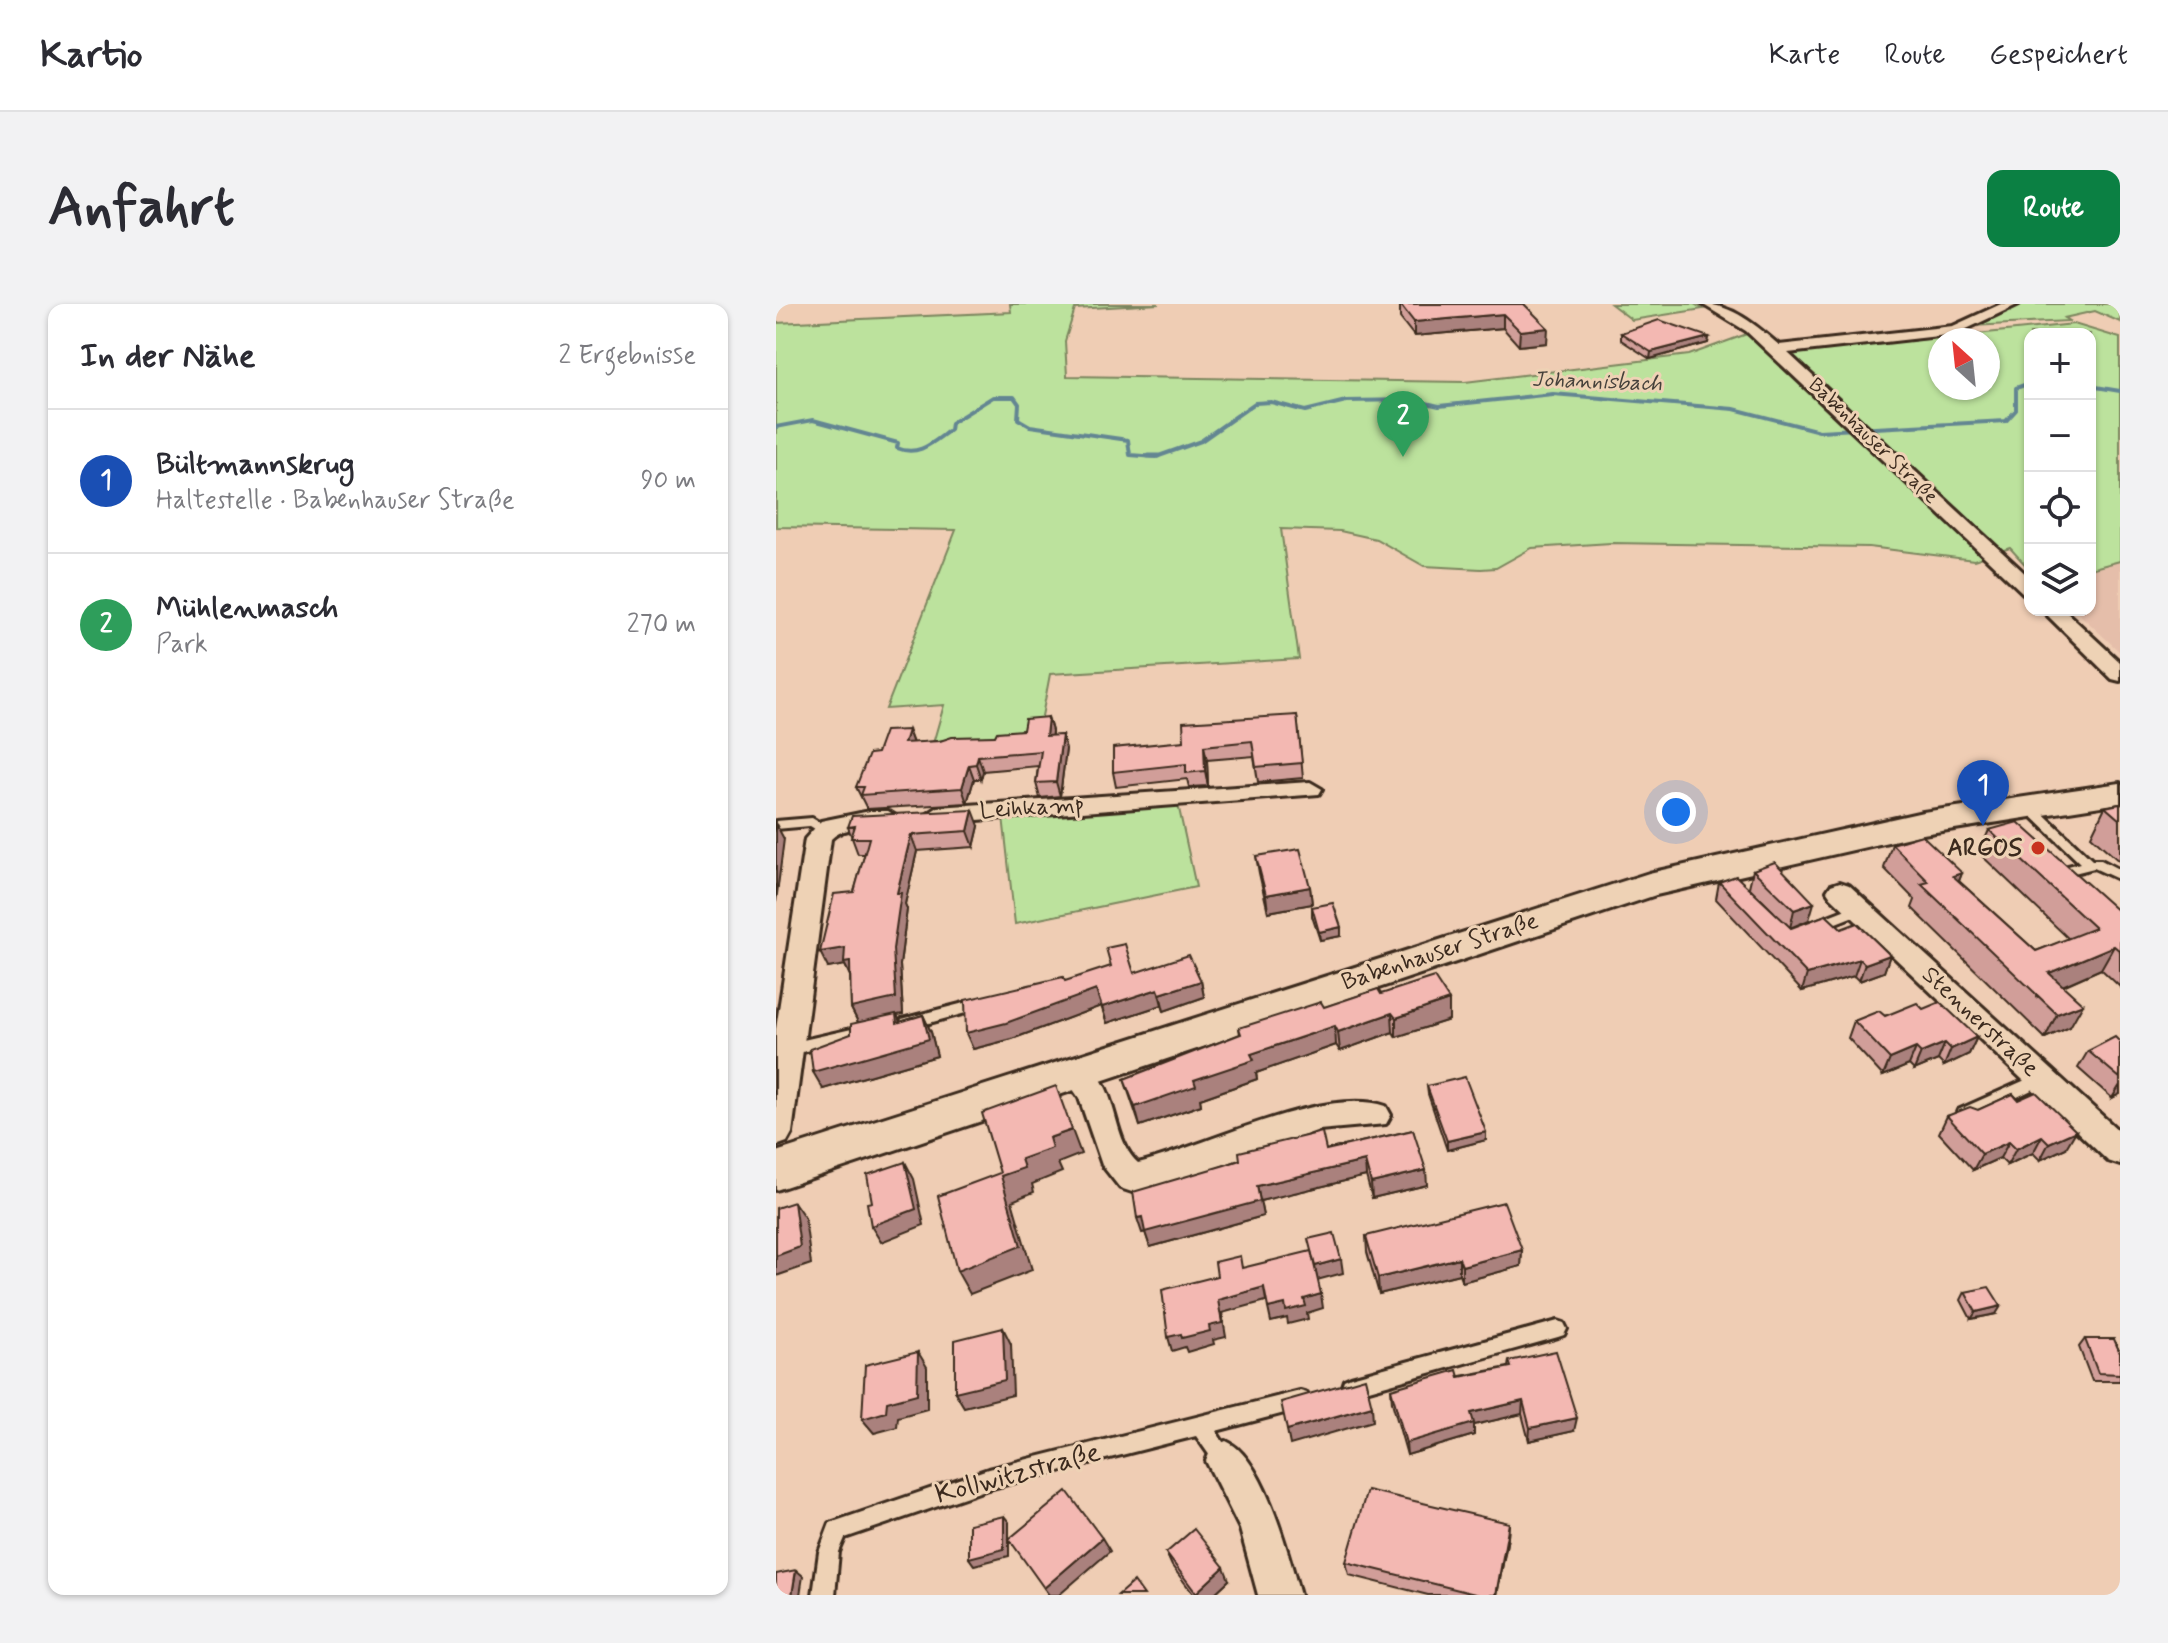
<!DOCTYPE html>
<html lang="de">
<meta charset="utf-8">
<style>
:root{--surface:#fff;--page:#f2f2f3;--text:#2b2b33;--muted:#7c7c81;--line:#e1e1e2;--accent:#0b8043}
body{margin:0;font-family:Mynerve,sans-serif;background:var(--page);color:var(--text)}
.controls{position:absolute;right:24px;top:24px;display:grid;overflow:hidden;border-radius:16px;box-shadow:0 2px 6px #0004}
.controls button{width:72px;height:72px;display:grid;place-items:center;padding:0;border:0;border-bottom:2px solid var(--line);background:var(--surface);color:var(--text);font:40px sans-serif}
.compass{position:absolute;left:1152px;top:24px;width:72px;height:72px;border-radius:50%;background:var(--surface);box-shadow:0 2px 6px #0004;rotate:333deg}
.you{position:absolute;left:900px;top:508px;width:28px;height:28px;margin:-20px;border:6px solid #fff;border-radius:50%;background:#1a73e8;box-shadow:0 0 0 12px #1a73e833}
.badge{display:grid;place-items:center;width:52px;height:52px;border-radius:50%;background:var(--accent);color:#fff;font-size:26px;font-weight:700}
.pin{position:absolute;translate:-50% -66px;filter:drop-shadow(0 2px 4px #0008)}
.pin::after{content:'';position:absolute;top:42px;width:28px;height:24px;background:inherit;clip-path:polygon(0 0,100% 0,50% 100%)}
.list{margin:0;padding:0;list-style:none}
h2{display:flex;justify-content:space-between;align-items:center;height:104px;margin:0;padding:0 32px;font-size:34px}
h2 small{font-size:26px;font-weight:400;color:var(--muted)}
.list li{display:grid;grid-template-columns:52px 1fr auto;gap:24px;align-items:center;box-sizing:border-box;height:144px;padding:0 32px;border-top:2px solid var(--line)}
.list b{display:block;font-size:30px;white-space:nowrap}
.list p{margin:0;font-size:26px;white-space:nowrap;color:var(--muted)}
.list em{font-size:26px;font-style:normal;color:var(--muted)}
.icon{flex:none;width:44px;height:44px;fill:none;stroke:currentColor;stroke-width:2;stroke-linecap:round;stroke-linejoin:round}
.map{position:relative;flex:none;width:1344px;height:1291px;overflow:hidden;border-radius:16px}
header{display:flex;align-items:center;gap:48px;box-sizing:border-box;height:112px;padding:0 40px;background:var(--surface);border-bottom:2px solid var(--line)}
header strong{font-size:38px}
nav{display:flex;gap:44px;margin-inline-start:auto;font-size:28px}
.intro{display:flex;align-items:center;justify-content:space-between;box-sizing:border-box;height:192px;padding:0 48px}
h1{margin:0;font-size:56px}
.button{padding:20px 36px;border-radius:16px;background:var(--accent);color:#fff;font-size:28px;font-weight:700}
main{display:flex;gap:48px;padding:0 48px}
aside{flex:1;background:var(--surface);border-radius:16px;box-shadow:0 2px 6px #0004}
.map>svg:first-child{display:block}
.built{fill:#e5beaa}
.green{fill:#bce29d;stroke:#7c865e;stroke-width:2;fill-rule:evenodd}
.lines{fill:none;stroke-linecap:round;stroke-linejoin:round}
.stream-far1{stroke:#648692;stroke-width:4}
.stream{stroke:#648692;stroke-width:5}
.service-casing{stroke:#3b2a1e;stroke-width:6}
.minor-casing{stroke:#3b2a1e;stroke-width:6}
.secondary-casing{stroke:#3b2a1e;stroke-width:6}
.service{fill:#eed2b5;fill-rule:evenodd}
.minor{fill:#eed2b5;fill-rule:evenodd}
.secondary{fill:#eed2b5;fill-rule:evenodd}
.wall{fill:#d19e99;stroke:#3b2a1e;stroke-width:2}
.shaded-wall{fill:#aa817d;stroke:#3b2a1e;stroke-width:2}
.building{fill:#f3b8b2;stroke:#3b2a1e;stroke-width:2}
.poi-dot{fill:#c8321e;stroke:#eed2b5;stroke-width:3}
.labels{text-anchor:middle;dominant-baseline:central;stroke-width:6;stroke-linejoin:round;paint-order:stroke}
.far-street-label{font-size:20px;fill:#3b2a1e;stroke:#eed2b5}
.far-water-label{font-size:22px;font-style:italic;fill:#45413b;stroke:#eed2b5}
.street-label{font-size:24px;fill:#3b2a1e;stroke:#eed2b5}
.poi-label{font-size:24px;font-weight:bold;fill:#3b2a1e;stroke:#eed2b5;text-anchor:end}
.near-street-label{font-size:28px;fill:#3b2a1e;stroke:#eed2b5}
</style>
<header>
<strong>Kartio</strong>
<nav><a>Karte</a><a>Route</a><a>Gespeichert</a></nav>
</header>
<div class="intro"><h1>Anfahrt</h1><a class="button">Route</a></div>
<main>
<aside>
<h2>In der Nähe<small>2 Ergebnisse</small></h2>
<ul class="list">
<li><span class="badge" style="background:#1a4fb4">1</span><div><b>Bültmannskrug</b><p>Haltestelle · Babenhauser Straße</p></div><em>90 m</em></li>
<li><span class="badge" style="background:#2e9e5b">2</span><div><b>Mühlenmasch</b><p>Park</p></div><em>270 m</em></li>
</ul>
</aside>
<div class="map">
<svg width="1344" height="1291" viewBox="0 0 1344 1291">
<rect width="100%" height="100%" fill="#efcdb4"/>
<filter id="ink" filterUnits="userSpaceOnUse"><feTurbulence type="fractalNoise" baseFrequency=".0125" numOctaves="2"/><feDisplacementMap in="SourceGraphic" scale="16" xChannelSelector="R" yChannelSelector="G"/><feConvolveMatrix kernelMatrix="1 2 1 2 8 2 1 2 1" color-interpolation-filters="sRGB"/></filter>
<g filter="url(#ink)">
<polygon class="built" points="1344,257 1344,348 1299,306 1314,306 1314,265"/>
<g class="green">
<path d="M234,0h149l-84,5 -10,32 2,35 398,6 224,-27 58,-21 22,21 305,-31 46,14v223l-30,8v-235h-60v236l-20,-22 -36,12 -105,-13 -258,-4 -79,5 -36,20 -15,1 -57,-3 -48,-27 -36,-8 -59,-2 18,130 -249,15 -11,58 -44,4 -2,7 -61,4 12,-42 -58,4 70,-179 -180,-3v-204l235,-11zM1164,36h48v48h-48z"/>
<polygon points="835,0 918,0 927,5 856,16"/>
<polygon points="1244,0 1344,0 1344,18 1319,7 1288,14 1293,17 1196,22"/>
<polygon points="402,500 420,583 239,620 227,512"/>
</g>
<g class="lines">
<g class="stream-far1">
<polyline points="1314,82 1344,87"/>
<path d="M0,123l37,-7 85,23 -1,5c22,9 36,-6 53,-18l1,-7 42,-26h21l5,7 -1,15 12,7 98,14 2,15 26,2 45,-16 54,-38 16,-1 34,9 41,-10 67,-1 26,6 114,-12 181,15 85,22 187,-10 10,-11v-22l14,-5"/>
</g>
<polyline class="stream" points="372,152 382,152"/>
<g class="service-casing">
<g id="service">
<polygon points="1252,498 1256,499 1316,556 1325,556 1344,566 1344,576 1318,564 1298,569 1301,579 1299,582 1289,582 1283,571 1288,563 1304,559 1248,505 1246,502"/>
<polygon points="36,514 54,525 52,528 44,528 34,522 0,525 0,517"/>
<polygon points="1083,600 1088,602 1090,605 1088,608 1037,628 1030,623 1032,620"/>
<polygon points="192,698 197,699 199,703 197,707 131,725 126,723 124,719 126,715"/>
<polygon points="80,724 85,726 87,730 85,734 14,751 9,749 6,745 9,741 14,739"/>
<polygon points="1265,769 1270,771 1273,775 1270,779 1194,816 1188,817 1182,816 1180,811 1182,806"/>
<polygon points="782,1017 788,1019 791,1025 788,1031 782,1033 575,1091 568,1088 566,1082 568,1076 575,1073"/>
<polygon points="524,1087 531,1089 534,1096 531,1103 440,1127 458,1155 455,1162 448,1165 441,1162 420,1132 212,1185 69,1234 63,1248 59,1291 37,1291 43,1248 54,1219 212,1165"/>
</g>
</g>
<g class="minor-casing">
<g id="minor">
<path d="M926,0c30,0 55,22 77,41l174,-19 48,-22h18l-63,30 -168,19 242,225v17l-7,-2 -277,-262z"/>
<polygon points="1266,306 1288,306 1344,358 1344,377 1336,375"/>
<polygon points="534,478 546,485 543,490 162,519 150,511 162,503"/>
<path d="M94,507h18l13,8c-13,18 -51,0 -70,20l-39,294 -5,9 -11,4v-117l29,-190 16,-18z"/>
<polygon points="1064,578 1073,581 1344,828 1344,861 1332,857 1055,593 1051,587 1055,581"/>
<path d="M301,757c44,14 31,75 61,102 66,-16 186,-78 248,-57l5,9 -5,9 -67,6 -141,51 -46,11 -12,-4 -18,-23 -23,-67 -17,-25 4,-8z"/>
<path d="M450,1137c38,16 63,115 74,154h-42l-18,-66 -34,-68 6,-14z"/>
</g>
</g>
<g class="secondary-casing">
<polygon id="secondary" points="1344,479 1344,499 1147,530 880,591 0,886 0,848 873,569 1147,508"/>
</g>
<use href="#service" class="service"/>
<use href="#minor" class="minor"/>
<use href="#secondary" class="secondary"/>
</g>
<g class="wall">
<polygon points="624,0 748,0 771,39 743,42 727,24 638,32 624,14"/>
<polygon points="845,29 933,33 932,39 874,55 845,36"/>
<polygon points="521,411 527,474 482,478 478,452 431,456 432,482 413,483 411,475 340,483 337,468 408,437"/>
<polygon points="272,413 276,427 276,432 286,431 290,445 284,492 264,494 260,479 262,462 207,467 205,475 198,475 191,499 91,505 80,483 101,449 132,426 137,439 219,432 247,426"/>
<polygon points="1344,500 1344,558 1315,532 1329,503"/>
<polygon points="203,522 198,543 141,547 129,600 131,605 124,661 127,710 121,711 124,718 147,711 155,728 161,752 47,785 75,730 82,718 75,704 74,672 69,661 52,664 78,588 89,550 82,550 72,523"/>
<polygon points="1213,526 1344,609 1344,683 1325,665 1287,682 1294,723 1269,734 1136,604 1139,596 1108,564 1116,540 1186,569 1183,577 1260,647 1293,635 1203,549"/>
<polygon points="480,552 534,583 536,600 492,608 483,569"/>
<polygon points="977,566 1033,616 1014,623 1065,625 1114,651 1108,668 1083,677 1078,672 1026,687 940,595 943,578 998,608 973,583"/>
<polygon points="536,603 565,623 565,632 544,636 536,612"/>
<polygon points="358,669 425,677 428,693 388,707 386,701 331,719 325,702 236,735 197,745"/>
<polygon points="605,690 673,696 673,716 620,733 617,728 564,747 560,741 480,769 481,775 424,795 425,801 364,822 348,775 464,730 463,724"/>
<polygon points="1147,705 1201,733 1193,750 1168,762 1162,756 1138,766 1133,761 1107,772 1072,734 1078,717"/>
<polygon points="1344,738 1344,790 1336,794 1302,764 1312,747"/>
<polygon points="651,782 710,828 710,836 671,846 652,790"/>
<polygon points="1237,790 1290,844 1264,856 1257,849 1231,861 1224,854 1197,866 1163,829 1171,812 1202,806"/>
<polygon points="637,826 651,881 596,894 590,872 484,897 487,912 374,943 369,928 366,929 550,846"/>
<polygon points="590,932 746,946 745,962 686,978 683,970 603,990 591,948"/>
<polygon points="1189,988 1220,1010 1195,1015 1185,996"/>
<polygon points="1309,1035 1344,1049 1344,1077 1316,1077 1303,1043"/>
<polygon points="733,1057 798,1127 753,1137 746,1110 698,1121 698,1131 631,1151 616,1098 615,1085 732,1063"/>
<polygon points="733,1219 732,1233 721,1291 652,1291 573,1271 570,1258"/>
<polygon points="390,1249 453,1276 437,1291 418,1291 396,1262"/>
</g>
<g class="shaded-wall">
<polygon points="727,10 727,24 638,32 638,18"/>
<polygon points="772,24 771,39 743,42 744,27"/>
<polygon points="933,33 932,39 874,55 875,48"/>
<polygon points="272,413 276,427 274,446 270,432"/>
<polygon points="132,426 137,440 128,439"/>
<polygon points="286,431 290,445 284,492 280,478"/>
<polygon points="428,442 431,456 432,482 429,467"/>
<polygon points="202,452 207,467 205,475 200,460"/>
<polygon points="193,461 198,475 191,499 186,484"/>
<polygon points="197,506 203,522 198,543 192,527"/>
<polygon points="0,520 8,535 0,598"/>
<polygon points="135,531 141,547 129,600 131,605 124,661 127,710 121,711 128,727 83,720 75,704 117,645 121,589"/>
<polygon points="1186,569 1177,593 1177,572"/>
<polygon points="534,583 536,600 492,608 490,591"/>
<polygon points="1038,599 1033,616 1014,624 1018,606"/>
<polygon points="565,623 565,632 544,636 543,628"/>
<polygon points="1338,642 1325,665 1261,693 1273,669"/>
<polygon points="69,644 77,660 76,675 69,661 52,664 44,648"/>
<polygon points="1114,651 1108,668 1083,677 1089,660"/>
<polygon points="1084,655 1078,672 1026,687 1031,670"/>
<polygon points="425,677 428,693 388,707 384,690"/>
<polygon points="382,685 386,701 331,719 326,703"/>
<polygon points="320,686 325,702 236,735 197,745 190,729"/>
<polygon points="673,696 673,716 620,733 620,714"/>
<polygon points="1307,700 1294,723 1269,734 1281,710"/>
<polygon points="616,709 617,728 564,747 562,728"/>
<polygon points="147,711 155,728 161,752 47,785 37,768"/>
<polygon points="559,722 560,741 480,769 481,775 424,795 425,801 364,822 359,803 475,750"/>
<polygon points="1201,733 1193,750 1168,762 1175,745"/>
<polygon points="1169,739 1162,756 1138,766 1145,749"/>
<polygon points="1140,744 1133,761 1107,772 1114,755"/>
<polygon points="1344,781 1344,790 1336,794"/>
<polygon points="296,826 305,850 282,859 286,868 256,880 258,888 236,897 256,966 194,990 181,967 225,872 273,834"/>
<polygon points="1300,827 1290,844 1264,856 1273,839"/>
<polygon points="710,828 710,836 671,846 671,837"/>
<polygon points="1266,832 1257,849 1231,861 1240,845"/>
<polygon points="1233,838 1224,854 1197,866 1206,850"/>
<polygon points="589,857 590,872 484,897 481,882"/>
<polygon points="129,858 138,875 148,921 105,938 95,922"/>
<polygon points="650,866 651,881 596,894 595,879"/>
<polygon points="484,897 487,912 374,943 369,928 366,929 361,914"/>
<polygon points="18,898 29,914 35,960 0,972 0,952"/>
<polygon points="746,946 745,962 686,978 686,962"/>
<polygon points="683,954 683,970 603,990 602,974"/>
<polygon points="565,955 567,969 541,976 539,962"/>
<polygon points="488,983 490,997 446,1009 450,1033 437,1036 438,1040 411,1048 409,1043 396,1047 392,1033 442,996"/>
<polygon points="545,990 547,1004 531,1009 532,1015 512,1020 511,1014 495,1018 492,1004"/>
<polygon points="1225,1002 1220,1010 1195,1015 1200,1008"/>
<polygon points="227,1024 235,1040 237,1091 188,1103 179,1088"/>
<polygon points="142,1048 151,1063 151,1105 122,1113 121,1123 98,1129 86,1115 111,1098"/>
<polygon points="747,1097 746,1110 698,1121 698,1131 631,1151 630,1139 695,1109"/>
<polygon points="596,1102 597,1117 514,1141 511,1126"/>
<polygon points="801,1114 798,1127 753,1137 754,1124"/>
<polygon points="228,1212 233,1218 233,1252 198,1261 193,1254"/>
<polygon points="733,1219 732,1233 721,1291 720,1291"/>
<polygon points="326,1234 334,1247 283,1291 273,1291 268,1284"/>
<polygon points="448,1263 453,1276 437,1291 421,1291 420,1289"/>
<polygon points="20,1266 27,1272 24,1291 16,1291"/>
</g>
<g class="building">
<polygon points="624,0 748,0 772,24 744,27 727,10 638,18"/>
<polygon points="883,16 933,33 875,48 845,29"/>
<polygon points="521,411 526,459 480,463 476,437 428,442 429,467 410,469 410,460 337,468 337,444 408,437 407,418"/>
<polygon points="272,413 270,432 286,431 280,478 260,479 265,447 202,452 200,460 193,461 186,484 85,491 88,483 80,483 93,450 101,449 109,427 132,426 128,439 164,437 176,433 219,432 221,428 247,426 249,415"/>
<polygon points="1344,500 1344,516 1329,503"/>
<polygon points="197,506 192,527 135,531 121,589 125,589 117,645 120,694 75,704 74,658 68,659 69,644 44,648 58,590 78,588 93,534 75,534 79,522 72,523 76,512"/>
<polygon points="1242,518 1344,609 1344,647 1338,642 1273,669 1307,700 1281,710 1145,580 1153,578 1116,540 1146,531 1186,569 1177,572 1260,647 1319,624 1213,526"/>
<polygon points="524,545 534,583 490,591 480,552"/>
<polygon points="999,558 1038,599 1018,606 977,566"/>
<polygon points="960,572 1015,624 1050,611 1065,625 1081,619 1114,651 1089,660 1084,655 1031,670 943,578"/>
<polygon points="557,599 565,623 543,628 536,603"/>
<polygon points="349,640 358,669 413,651 425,677 384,690 382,685 326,703 320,686 230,719 190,729 189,696 287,673 289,677 335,662 330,644"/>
<polygon points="658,673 673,696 620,714 616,709 562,728 559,722 475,750 478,756 418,776 420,782 359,803 348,775 465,730 463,724 545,698 548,703 602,685 605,690"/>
<polygon points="1164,698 1201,733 1175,745 1169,739 1145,749 1140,744 1114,755 1078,717 1103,707 1109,712 1141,699 1147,705"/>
<polygon points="120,710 121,719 147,711 153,735 37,768 34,745 75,730 75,720"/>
<polygon points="1339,733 1344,738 1344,774 1312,747"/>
<polygon points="689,773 710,828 671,837 651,782"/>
<polygon points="280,782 296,826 273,834 276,844 245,855 248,864 225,872 245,942 181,967 162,892 224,869 206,809"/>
<polygon points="1260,788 1300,827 1273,839 1266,832 1240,845 1233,838 1206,850 1171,812 1194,803 1202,806 1237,790 1242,796"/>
<polygon points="637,826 650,866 595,879 589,857 481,882 484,897 369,928 366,913 361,914 357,888 449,861 464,856 463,848 546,828 550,846"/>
<polygon points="129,858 140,905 95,922 91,899 96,898 91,871"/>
<polygon points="18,898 24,943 0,952 0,904"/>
<polygon points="728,898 746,946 686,962 683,954 602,974 590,932"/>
<polygon points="558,929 565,955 539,962 532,935"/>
<polygon points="535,947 545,990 528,995 530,1002 510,1007 509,1000 492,1004 488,983 442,996 446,1019 433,1022 434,1027 406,1034 405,1030 392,1033 386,986 441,972 439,958 464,952 466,964"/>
<polygon points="1213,983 1225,1002 1200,1008 1189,988"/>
<polygon points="227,1024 229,1076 179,1088 179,1036"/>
<polygon points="1309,1035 1338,1035 1344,1049 1344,1070 1322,1069"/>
<polygon points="780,1047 801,1114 754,1124 747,1097 695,1109 698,1119 630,1139 615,1085 681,1066 683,1073 735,1063 733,1057"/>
<polygon points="142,1048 141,1090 111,1098 110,1108 86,1115 89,1061"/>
<polygon points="589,1074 596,1102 511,1126 505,1098"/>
<polygon points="591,1186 733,1219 720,1291 703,1291 570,1258"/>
<polygon points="291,1187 326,1234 268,1284 233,1235"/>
<polygon points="228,1212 228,1245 193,1254 193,1220"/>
<polygon points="418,1225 448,1263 420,1289 390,1249"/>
<polygon points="20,1266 16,1291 0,1291 0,1270"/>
<polygon points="358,1277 368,1291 342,1291"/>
</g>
</g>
<circle class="poi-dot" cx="1262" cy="544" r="8"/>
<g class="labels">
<g class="far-street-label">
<text transform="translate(1097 137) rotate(44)">Babenhauser Straße</text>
</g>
<g class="far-water-label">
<text transform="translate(821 78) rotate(2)">Johannisbach</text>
</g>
<g class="street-label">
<text transform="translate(256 504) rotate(-4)">Leihkamp</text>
<text transform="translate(664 648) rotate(-18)">Babenhauser Straße</text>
<text transform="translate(1204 718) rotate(43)">Stennerstraße</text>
</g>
<g class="poi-label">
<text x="1246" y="544">ARGOS</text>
</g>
<g class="near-street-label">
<text transform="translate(242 1170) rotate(-15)">Kollwitzstraße</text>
</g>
</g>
</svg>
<div class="controls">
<button>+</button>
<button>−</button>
<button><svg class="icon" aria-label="locate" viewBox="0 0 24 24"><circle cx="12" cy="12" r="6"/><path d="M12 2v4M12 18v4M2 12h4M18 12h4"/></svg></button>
<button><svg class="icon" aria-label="layers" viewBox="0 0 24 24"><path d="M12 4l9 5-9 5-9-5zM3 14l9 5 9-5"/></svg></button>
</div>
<svg class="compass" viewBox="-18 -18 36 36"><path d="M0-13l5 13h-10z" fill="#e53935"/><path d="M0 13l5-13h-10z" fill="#7c7c81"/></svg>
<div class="you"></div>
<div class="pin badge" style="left:1207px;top:522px;background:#1a4fb4">1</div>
<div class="pin badge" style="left:627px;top:153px;background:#2e9e5b">2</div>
</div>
</main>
